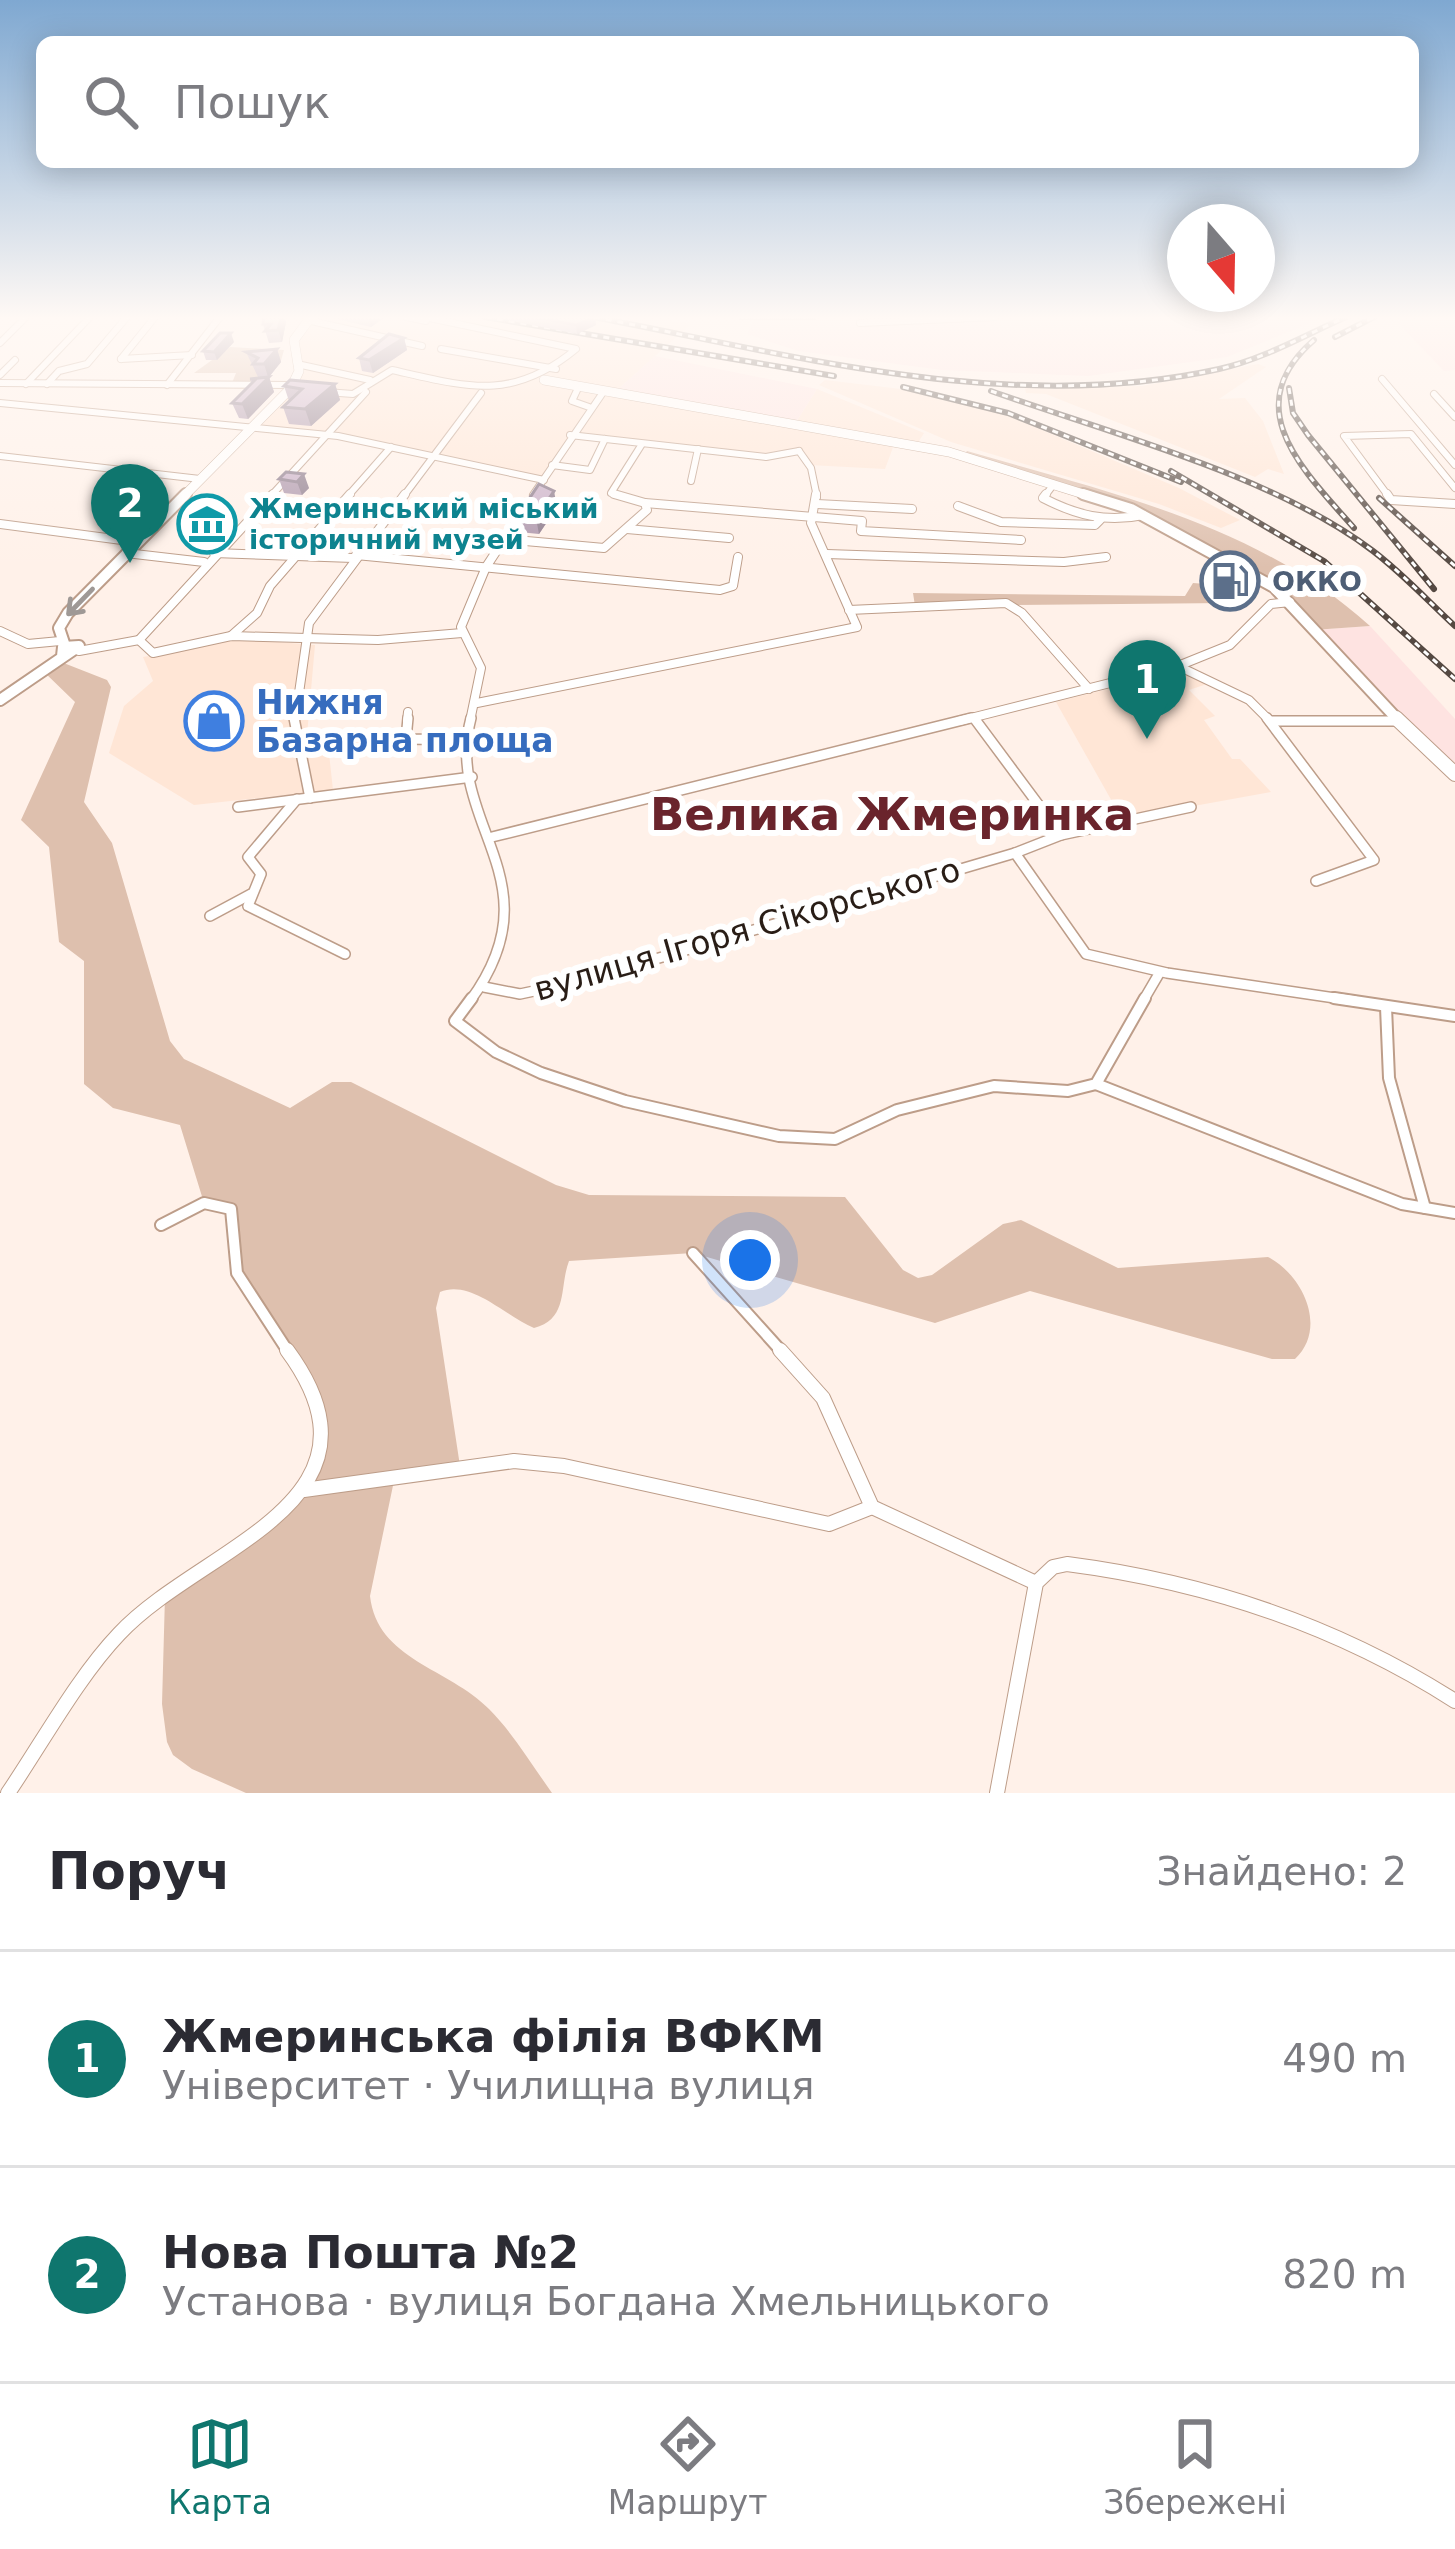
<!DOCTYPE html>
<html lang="uk">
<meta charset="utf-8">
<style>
:root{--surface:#fff;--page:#f7f7f7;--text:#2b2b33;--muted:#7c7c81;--line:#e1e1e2;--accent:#0f766e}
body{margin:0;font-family:"DejaVu Sans",sans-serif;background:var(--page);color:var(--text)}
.compass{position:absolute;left:1167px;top:204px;width:108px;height:108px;border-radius:50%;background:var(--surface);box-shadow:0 6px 30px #0003;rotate:160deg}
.you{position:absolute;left:750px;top:1260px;width:42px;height:42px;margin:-30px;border:9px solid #fff;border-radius:50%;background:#1a73e8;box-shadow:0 0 0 18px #1a73e833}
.badge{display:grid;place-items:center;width:78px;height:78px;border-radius:50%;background:var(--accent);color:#fff;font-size:39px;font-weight:700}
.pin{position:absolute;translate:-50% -99px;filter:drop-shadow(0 3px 6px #0008)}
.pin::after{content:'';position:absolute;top:63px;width:42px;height:36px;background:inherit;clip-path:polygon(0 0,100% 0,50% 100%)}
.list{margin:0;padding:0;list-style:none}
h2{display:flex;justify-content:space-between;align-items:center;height:156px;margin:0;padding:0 48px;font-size:51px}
h2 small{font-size:39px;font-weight:400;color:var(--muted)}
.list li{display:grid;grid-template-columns:78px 1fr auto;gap:36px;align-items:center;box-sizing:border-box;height:216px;padding:0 48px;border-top:3px solid var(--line)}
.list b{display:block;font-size:45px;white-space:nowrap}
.list p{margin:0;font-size:39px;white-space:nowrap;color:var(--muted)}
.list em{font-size:39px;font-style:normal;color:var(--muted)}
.icon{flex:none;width:66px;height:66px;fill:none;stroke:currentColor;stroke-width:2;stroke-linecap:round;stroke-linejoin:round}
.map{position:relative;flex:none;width:1455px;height:1793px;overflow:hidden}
.search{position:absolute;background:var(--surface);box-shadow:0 6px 30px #0003;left:36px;right:36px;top:36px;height:132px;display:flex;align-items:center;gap:30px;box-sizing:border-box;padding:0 42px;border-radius:18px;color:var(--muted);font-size:45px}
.sheet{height:588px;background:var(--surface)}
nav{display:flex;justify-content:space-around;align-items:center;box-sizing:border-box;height:168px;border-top:3px solid var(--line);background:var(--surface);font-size:33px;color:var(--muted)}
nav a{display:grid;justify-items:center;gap:6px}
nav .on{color:var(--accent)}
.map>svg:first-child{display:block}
.built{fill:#ffe6d6}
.industrial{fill:#fee3e1}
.green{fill:#dec0ae}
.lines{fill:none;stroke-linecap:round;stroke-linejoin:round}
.street-far4-casing{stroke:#bd9d89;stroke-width:8}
.street-far3-casing{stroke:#bd9d89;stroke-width:10}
.street-far2-casing{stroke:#bd9d89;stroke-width:12}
.street-far1-casing{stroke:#bd9d89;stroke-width:14}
.street-casing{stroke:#bd9d89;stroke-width:16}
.secondary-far2-casing{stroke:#bd9d89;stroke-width:10}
.secondary-far1-casing{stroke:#bd9d89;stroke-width:14}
.secondary-casing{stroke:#bd9d89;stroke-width:16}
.street-far4{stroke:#fff;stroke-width:6}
.street-far3{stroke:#fff;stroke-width:8}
.street-far2{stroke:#fff;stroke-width:9}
.street-far1{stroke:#fff;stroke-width:10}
.street{stroke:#fff;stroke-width:14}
.secondary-far2{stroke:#fff;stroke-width:9}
.secondary-far1{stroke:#fff;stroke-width:10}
.secondary{stroke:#fff;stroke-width:14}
.rail-casing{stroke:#554942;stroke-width:6}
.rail{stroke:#fff;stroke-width:3;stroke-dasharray:6;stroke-linecap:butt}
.wall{fill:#ae97ac}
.shaded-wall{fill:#8d7b8c}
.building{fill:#cab0c8;stroke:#8d7b8c;stroke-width:3}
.oneway{stroke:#9f9996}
.labels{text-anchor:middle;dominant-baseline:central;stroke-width:12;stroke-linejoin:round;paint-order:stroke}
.far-culture-label{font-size:27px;font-weight:bold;fill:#0d838f;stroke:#fff;text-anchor:start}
.far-service-label{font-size:27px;font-weight:bold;fill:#4e5e75;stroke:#fff;text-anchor:start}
.shop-label{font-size:33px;font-weight:bold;fill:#366cbe;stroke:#fff;text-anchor:start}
.street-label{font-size:33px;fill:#291d16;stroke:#fff}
.district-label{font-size:45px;font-weight:bold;fill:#6a242c;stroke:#fff}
</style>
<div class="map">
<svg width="1455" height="1793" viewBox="0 0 1455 1793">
<rect width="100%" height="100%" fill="#fff1e9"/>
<g class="built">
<polygon points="310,317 648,317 691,324 616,391 794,425 817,389 924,433 916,446 895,442 885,469 809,465 799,451 774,457 570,435 544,480 338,436 251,426 296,378 294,340"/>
<polygon points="1258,364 1266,367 1219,399 1245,398 1263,421 1284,474 1268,469 1255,477 1046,394 1026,393 1025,388 1142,386"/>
<polygon points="825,380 926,392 1011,417 1179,488 1240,520 1221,528 1159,504 951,442 819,385"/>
<polygon points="242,639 315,645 307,735 327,735 333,790 194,805 109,753 124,706 153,681 143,657"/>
<polygon points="1181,671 1210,683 1189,690 1215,716 1204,720 1232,759 1240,759 1271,792 1122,819 1056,702"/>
</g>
<g class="industrial">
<polygon points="1325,317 1227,357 1088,376 942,370 798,351 747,334 754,320 783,320"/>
<polygon points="1408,317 1455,317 1455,370 1444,371 1397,322"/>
<polygon points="655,356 817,389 794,425 615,392"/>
<polygon points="1370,626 1455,719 1455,774 1313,630"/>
</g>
<g class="green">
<polygon points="230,347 284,350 280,364 264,370 255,382 232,383 236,373 194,373"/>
<path d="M967,451c143,42 290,73 403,175l-57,4c-84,-101 -231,-133 -350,-174z"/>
<polygon points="1193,583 1219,585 1227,603 915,606 913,593 1185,596"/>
<path d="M56,660l51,20 4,7 -27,115 28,41 58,198 14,18 106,49 42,-26h19l205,103 33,10 256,2 58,73 15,8 14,-3 71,-51 18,-4 97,48 150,-11c35,18 60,71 27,102h-23l-242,-68 -95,32 -242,-70 -124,8c-10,26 0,58 -35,67 -29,-12 -63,-49 -94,-36l-4,16 24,158 -65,10 -25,120c7,64 79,72 119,113 24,24 43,56 63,84h-306l-54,-24 -19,-14 -6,-13 -5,-38 3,-108 123,-88 35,-72 -4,-44 -77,-108 -9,-69 -29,-12 -24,-78 -67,-17 -29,-24v-123l-25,-19 -10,-95 -28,-27 54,-118 -34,-33z"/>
</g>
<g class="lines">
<g class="street-far4-casing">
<g id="street-far4">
<polyline points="407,317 426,321"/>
<polyline points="307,320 422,346"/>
<polyline points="860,323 996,317"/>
<polyline points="0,343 26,317"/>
<polyline points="441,349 556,369"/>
<polyline points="121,359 192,355"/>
<polyline points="121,359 155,317"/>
<polyline points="297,364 370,380"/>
<polyline points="0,375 15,360"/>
<polyline points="1382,379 1455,465"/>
<polyline points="0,383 292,385"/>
<polyline points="26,384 90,317"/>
<polyline points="47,384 59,371 87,364 127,317"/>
<polyline points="167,385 220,317"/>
<polyline points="579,386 572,401 589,407"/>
<path d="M326,392l27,2 39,-24c75,17 120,32 184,-21l-151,-32"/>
<polyline points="1434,394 1455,417"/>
<polyline points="0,403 338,436 544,480"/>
<polyline points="570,435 766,457 799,451"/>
<polyline points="799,451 811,468 817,497"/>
<polyline points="0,456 200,479"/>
<polyline points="552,465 590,470 605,439"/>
<polyline points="691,481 698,449"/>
<polyline points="533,495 604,391"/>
<polyline points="270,497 366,392"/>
<polyline points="347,497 391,447"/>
<polyline points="403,497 481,393"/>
<polyline points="625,497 611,493 642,444"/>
<polyline points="1044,497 1054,484"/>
<polyline points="1389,497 1344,436 1411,434 1455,488"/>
</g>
</g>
<g class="street-far3-casing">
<g id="street-far3">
<path d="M1046,494l-3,4c33,17 63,25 100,17"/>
<polyline points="1387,494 1391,500 1455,504"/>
<polyline points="645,503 862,521 861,531 1021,540"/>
<polyline points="817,504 912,509"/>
<polyline points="958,506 1001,522 1095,525 1100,520"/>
<polyline points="0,524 137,542"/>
<polyline points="627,529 729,538"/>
<polyline points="504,539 604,548 647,510 645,503 614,494"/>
<polyline points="126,553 204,562"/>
<polyline points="214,553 353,558"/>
<polyline points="827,554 1064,562 1106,557"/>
<polyline points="356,555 720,590 733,586 738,557"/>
<polyline points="849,610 1006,603 1022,613 1089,689"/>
<polyline points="0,631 28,644 60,641"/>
<polyline points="231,636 257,613 270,586 350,494"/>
<polyline points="139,640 273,494"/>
<polyline points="139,640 153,653 231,636 378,640 462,633"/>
<polyline points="79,651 139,640"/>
<polyline points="1178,666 1249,700 1270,721"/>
<polyline points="477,703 857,627 811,523 816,494"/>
<polyline points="295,721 309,623 405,494"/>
<polyline points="407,721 408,712"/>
<polyline points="470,721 481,668 461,627 486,567 524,509"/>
<polyline points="959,721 1178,666 1230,645 1271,604 1290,602"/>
</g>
</g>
<g class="street-far2-casing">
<g id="street-far2">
<polyline points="294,718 310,798"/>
<polyline points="408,718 406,739 466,740"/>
<polyline points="974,718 1061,835 1015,853"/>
<polyline points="1267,718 1374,860 1316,881"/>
<polyline points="1270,721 1401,721"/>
<polyline points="467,748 536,738"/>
<polyline points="297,799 248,857 261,874 248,906 345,954"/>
<polyline points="238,807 472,777"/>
<polyline points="1061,835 1191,807"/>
<polyline points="492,837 971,718"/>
<polyline points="210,916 251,894"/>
<polyline points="484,987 520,994 581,981 1015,853 1086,954 1167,973 1355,1001"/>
<path d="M470,1001c89,-121 -27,-177 1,-283"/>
<polyline points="1143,1001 1160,972"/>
</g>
</g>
<g class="street-far1-casing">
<g id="street-far1">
<polyline points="472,998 455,1021 496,1052 541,1073 625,1101 779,1136 835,1139 897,1110 994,1086 1068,1091 1096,1084 1145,998"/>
<polyline points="1334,998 1455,1016"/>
<polyline points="1386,1007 1389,1078 1425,1208"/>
<polyline points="1096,1084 1402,1204 1455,1213"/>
<polyline points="161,1225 204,1203 231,1209 237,1273 289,1353"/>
<polyline points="693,1253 783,1353"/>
</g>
</g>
<g class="street-casing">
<g id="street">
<polyline points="780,1350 823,1398 872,1507 1036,1583"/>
<polyline points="304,1490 514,1461 564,1466 829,1524 872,1507"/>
<path d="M8,1793c34,-50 70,-116 111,-159 82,-88 281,-131 168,-284"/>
<path d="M997,1793l39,-210 17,-16 14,-3c139,18 269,61 388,137"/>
</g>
</g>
<g class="secondary-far2-casing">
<g id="secondary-far2">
<polyline points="544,380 949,452 1093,497"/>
<polyline points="183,497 291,388 299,371 294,340 311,317"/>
</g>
</g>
<g class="secondary-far1-casing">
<g id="secondary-far1">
<polyline points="1083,494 1131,509 1274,587 1399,721"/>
<polyline points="65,646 59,628 68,613 186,494"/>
<polyline points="0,700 79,646 63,647 62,656"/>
</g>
</g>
<g class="secondary-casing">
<polyline id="secondary" points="1396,718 1455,774"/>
</g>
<use href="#street-far4" class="street-far4"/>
<use href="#street-far3" class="street-far3"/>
<use href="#street-far2" class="street-far2"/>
<use href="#street-far1" class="street-far1"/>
<use href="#street" class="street"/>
<use href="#secondary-far2" class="secondary-far2"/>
<use href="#secondary-far1" class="secondary-far1"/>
<use href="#secondary" class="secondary"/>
<g class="rail-casing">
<g id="rail">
<polyline points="485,317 834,376"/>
<path d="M594,317c203,39 418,98 625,52 45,-10 86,-34 127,-52"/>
<polyline points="741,317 814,317"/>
<polyline points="1335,337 1374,317"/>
<path d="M1314,340c-77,67 -12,129 40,188"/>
<polyline points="903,387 1008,413 1181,482"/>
<polyline points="1289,388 1293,413 1308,435 1434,589"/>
<path d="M991,391c118,42 284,85 382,160 29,22 55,50 82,75"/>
<polyline points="1171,471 1324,561 1455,679"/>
<polyline points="1379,498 1455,566"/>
</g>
</g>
<use href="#rail" class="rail"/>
</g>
<g class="wall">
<polygon points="337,317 385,317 371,327 337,319"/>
<polygon points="492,317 595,317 596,325 577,334"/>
<polygon points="286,322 282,342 269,343 263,324"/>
<polygon points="404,338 407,350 373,373 362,371 359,358"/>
<polygon points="234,342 217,360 206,360 203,351"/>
<polygon points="277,349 281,362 269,377 274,392 248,419 239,418 232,403 252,384 250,379 266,377 258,377 246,352"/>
<polygon points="335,384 340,400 311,426 289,424 283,407 289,401 284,386"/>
<polygon points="286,472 309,488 302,495 284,493 279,479"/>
<polygon points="557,507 539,534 519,532 517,517"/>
<polygon points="184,513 226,517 217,529 190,527"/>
</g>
<g class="shaded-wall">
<polygon points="281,317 285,317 286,322 282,342 278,330"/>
<polygon points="369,317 385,317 371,327"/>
<polygon points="595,317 596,325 577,334 576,325"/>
<polygon points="231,333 234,342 217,360 214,352"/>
<polygon points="404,338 407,350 373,373 369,360"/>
<polygon points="277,349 281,362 269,377 274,392 248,419 242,404 268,377 264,364"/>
<polygon points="335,384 340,400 311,426 305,409"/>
<polygon points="304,474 309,488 302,495 297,482"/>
<polygon points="554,491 557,507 539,534 536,518"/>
<polygon points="220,503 226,517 217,529 211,515"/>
</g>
<g class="building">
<polygon points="264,317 281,317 278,330 265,331 271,324 263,324"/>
<polygon points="535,317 594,317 576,325"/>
<polygon points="220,333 231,333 214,352 203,351"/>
<polygon points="389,334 404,338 369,360 359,358"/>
<polygon points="277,349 264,364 253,364 258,358 246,352"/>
<polygon points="269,377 242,404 232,403 256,379 250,379"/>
<polygon points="290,380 335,384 305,409 283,407 302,389 284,386"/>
<polygon points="286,472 304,474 297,482 279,479"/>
<polygon points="539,484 554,491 536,518 517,517"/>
<polygon points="193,501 220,503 211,515 184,513"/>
</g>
<defs><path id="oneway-shaft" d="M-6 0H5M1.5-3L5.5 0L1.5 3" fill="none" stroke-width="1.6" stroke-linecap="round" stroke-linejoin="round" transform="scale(3)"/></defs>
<use class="oneway" href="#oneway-shaft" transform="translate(80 602) rotate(134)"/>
<linearGradient id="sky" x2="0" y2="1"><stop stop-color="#7fa8d1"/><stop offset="0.56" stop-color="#fff9f5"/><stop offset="1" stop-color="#fff9f5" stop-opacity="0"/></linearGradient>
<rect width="1455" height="568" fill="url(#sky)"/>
<defs>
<g id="museum-ring" transform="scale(3)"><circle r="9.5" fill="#fff" stroke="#0f9aa8" stroke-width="1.5"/><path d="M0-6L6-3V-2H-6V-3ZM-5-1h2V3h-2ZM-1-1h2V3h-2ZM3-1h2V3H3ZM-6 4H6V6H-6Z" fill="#0f9aa8"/></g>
<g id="fuel-ring" transform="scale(3)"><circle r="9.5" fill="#fff" stroke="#5c6f8a" stroke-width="1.5"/><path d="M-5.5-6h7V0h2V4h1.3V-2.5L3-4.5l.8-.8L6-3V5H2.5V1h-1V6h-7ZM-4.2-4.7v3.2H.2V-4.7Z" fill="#5c6f8a"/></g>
<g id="shop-ring" transform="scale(3)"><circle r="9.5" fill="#fff" stroke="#3f7fe0" stroke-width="1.5"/><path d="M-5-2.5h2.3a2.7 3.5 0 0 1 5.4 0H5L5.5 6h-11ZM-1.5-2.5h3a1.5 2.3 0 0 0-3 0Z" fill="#3f7fe0"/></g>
</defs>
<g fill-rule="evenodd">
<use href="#museum-ring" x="207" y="524"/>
<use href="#fuel-ring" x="1230" y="581"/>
<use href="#shop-ring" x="214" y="721"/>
</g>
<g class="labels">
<g class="far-culture-label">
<text x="249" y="508">Жмеринський міський<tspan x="249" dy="31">історичний музей</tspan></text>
</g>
<g class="far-service-label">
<text x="1272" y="581">ОККО</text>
</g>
<g class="shop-label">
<text x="256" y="702">Нижня<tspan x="256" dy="38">Базарна площа</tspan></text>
</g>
<g class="street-label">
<text transform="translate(747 929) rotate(-16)">вулиця Ігоря Сікорського</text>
</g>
<g class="district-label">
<text x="892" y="814">Велика Жмеринка</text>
</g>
</g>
</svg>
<svg class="compass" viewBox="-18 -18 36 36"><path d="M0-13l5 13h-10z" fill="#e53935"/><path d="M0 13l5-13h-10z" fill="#7c7c81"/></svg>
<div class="you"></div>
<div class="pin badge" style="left:1147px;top:739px">1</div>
<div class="pin badge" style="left:130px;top:563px">2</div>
<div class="search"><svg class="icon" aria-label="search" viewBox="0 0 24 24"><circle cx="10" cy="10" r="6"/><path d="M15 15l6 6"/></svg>Пошук</div>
</div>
<section class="sheet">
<h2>Поруч<small>Знайдено: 2</small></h2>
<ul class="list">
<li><span class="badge">1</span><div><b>Жмеринська філія ВФКМ</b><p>Університет · Училищна вулиця</p></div><em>490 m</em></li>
<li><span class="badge">2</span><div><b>Нова Пошта №2</b><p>Установа · вулиця Богдана Хмельницького</p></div><em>820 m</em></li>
</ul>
</section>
<nav>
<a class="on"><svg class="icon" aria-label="map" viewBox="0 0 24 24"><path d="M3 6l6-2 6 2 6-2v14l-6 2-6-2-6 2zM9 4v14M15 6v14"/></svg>Карта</a>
<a><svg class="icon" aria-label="directions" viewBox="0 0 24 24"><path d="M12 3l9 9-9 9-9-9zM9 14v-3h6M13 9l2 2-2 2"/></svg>Маршрут</a>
<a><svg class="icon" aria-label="saved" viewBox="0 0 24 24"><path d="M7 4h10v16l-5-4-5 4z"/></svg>Збережені</a>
</nav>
